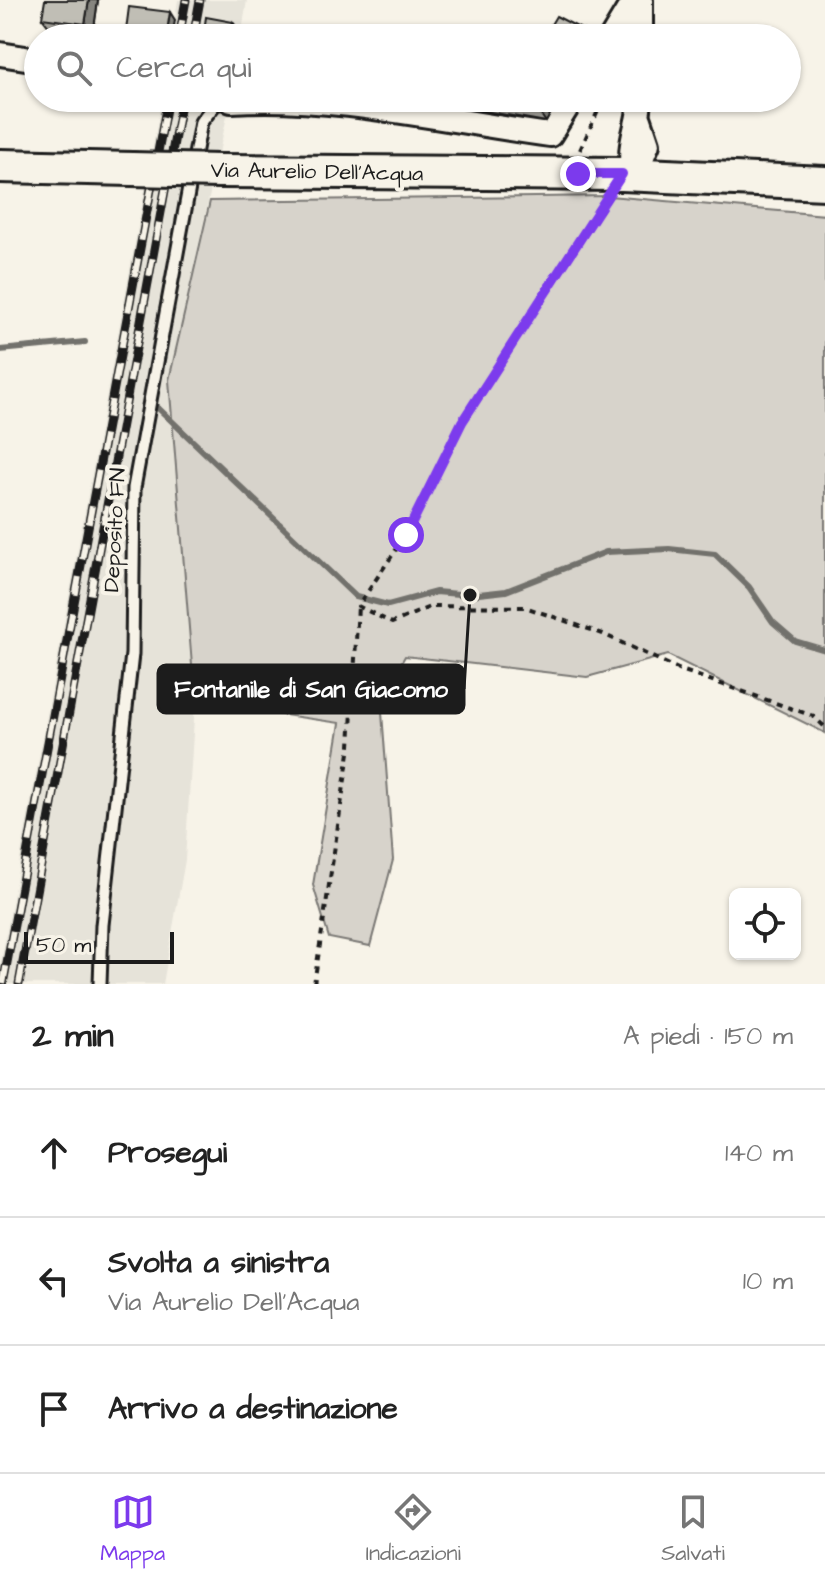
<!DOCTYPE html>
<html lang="it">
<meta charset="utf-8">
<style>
:root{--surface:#fff;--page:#f2f2f2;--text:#222;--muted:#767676;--line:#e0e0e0;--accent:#7c3aed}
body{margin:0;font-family:"Architects Daughter",sans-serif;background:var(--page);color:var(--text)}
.controls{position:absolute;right:24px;bottom:24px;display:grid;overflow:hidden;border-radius:12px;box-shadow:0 2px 6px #0004}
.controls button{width:72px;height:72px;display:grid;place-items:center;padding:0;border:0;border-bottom:2px solid var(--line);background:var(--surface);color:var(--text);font:40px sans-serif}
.scale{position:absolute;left:24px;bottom:20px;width:150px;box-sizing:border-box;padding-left:8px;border:4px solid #1c1c1c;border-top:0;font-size:22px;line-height:28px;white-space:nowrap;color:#1c1c1c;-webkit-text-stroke:6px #f7f3e8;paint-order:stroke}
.stop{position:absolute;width:24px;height:24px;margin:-18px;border:6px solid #7c3aed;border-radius:50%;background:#fff}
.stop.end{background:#7c3aed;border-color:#fff;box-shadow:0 2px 8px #0008}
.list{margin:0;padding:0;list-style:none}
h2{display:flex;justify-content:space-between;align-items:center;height:104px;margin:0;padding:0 32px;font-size:34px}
h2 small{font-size:26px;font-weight:400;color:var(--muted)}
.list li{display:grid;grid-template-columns:52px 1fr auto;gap:24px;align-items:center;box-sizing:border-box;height:128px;padding:0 32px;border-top:2px solid var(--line)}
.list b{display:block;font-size:30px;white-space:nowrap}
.list p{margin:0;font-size:26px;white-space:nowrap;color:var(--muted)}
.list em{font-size:26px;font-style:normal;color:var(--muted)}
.icon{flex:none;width:44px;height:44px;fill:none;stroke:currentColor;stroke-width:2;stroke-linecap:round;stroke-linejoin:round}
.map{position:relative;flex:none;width:825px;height:984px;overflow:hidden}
.search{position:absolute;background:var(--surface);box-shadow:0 2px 6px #0004;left:24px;right:24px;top:24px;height:88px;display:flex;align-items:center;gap:20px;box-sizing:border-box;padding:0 28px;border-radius:44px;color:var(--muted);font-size:30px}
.sheet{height:488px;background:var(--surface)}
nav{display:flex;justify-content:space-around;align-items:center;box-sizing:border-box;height:112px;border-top:2px solid var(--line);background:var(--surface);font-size:22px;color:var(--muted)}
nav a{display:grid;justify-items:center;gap:4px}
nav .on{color:var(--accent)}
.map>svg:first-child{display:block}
.built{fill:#e6e3d9}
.green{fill:#d7d3cb;stroke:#7a7874;stroke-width:2}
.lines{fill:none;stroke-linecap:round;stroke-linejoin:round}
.stream{stroke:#72716c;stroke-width:6}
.lane-casing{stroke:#1c1c1c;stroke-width:17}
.street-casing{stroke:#1c1c1c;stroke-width:28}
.secondary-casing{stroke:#1c1c1c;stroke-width:38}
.path{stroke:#1c1c1c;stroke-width:4;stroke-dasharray:6 6;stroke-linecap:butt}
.lane{stroke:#f7f3e8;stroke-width:11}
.street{stroke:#f7f3e8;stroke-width:22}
.secondary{stroke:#f7f3e8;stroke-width:32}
.rail-casing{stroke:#1c1c1c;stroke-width:9}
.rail{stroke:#f7f3e8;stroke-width:6;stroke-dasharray:18;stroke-linecap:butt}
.secondary-bridge-casing{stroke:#1c1c1c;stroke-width:38;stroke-linecap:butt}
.secondary-bridge{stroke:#f7f3e8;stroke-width:32}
.wall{fill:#a5a39c;stroke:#1c1c1c;stroke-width:2}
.shaded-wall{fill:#86857f;stroke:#1c1c1c;stroke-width:2}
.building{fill:#c0beb5;stroke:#1c1c1c;stroke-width:2}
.route{stroke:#7c3aed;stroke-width:10}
.labels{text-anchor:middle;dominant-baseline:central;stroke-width:8;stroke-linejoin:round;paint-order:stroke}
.street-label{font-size:22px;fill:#1c1c1c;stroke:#f7f3e8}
.leader{fill:none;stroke:#1c1c1c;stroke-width:3}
.callout-dot{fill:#1c1c1c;stroke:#f7f3e8;stroke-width:3}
.callout{fill:#1c1c1c;stroke:#1c1c1c;stroke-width:3}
.callout-label{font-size:24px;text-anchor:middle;font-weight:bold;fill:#fff}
</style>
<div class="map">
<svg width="825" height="984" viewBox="0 0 825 984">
<rect width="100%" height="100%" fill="#f7f3e8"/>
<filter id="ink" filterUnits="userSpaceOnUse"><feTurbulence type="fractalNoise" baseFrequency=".0125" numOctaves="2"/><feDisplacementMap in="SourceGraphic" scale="16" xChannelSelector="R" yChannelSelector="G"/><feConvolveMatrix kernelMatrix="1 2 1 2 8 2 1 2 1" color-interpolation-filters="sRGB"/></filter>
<g filter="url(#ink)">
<g class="built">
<polygon points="178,0 247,0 241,38 172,38"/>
<polygon points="162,98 231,98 169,380 195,702 185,860 163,984 0,984 0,967"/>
</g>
<polygon class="green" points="609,196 825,215 825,733 668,655 587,677 405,656 381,699 393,860 370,946 329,938 313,885 340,723 195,702 169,380 210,201"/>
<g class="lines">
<g class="stream">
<polyline points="0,350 85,342"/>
<polyline points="156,406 356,597 388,605 436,592 470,595 506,591 606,552 669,549 715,554 749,587 773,622 795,641 825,650"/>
</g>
<g class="lane-casing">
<polyline id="lane" points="100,984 102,925 132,654 134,488 201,122 215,104 231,101"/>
</g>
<g class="street-casing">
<g id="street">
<polyline points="611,38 634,0"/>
<polyline points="641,38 641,0"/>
<polyline points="0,54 38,60"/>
<path d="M231,101c105,-7 215,20 319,34l23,-37"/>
<path d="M635,175c-11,-27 5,-49 5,-77"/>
<polyline points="635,175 648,144 640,120"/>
</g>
</g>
<g class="secondary-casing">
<g id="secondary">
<polyline points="0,166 132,169"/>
<polyline points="219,171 622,174 825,183"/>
</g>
</g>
<g class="path">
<polyline points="580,150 604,98"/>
<polyline points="609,197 462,422 406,535 358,606 392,623 432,606 525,607 603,634 678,669 813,716 825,727"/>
<polyline points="314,984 350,746 358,606"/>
</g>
<use href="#lane" class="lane"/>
<use href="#street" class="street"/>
<use href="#secondary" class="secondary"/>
<g class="rail-casing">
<g id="rail">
<polyline points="179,38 186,0"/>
<polyline points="193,38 200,0"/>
<polyline points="3,984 168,98"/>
<polyline points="19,984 182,98"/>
</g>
</g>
<use href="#rail" class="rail"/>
<g class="secondary-bridge-casing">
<polyline id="secondary-bridge" points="132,169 219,171"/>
</g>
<use href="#secondary-bridge" class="secondary-bridge"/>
</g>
<g class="wall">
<polygon points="98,0 93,35 50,28 42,18"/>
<polygon points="452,98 559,98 546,122 457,106"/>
</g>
<g class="shaded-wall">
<polygon points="89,0 98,0 93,35 85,24"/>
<polygon points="170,12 175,20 172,38 166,38"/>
<polygon points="233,22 238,29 237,38 230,38"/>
<polygon points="583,30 588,38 578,38"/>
<polygon points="545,98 559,98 546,122 538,111"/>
</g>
<g class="building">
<polygon points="45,0 89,0 85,24 42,18"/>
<polygon points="129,7 170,12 166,38 125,38"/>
<polygon points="556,16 583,30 578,38 543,38"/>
<polygon points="206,17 233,22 230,38 203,38"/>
<polygon points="466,98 545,98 538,111"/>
</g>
</g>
<g class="lines" filter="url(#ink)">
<polyline class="route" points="406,535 462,422 622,174 578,174"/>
</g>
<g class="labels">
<g class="street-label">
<text transform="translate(317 172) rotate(1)">Via Aurelio Dell'Acqua</text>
<text transform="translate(115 530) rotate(-87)">Deposito FN</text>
</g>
</g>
<path class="leader" d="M470 595L464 689"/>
<circle class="callout-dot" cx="470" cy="595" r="8"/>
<rect class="callout" x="158" y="665" width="306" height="48" rx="8"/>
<g class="callout-label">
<text x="311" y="697">Fontanile di San Giacomo</text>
</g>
</svg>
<div class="controls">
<button><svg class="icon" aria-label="locate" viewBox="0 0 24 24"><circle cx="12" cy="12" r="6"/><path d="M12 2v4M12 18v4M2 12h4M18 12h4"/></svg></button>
</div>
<div class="scale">50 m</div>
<div class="stop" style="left:406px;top:535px"></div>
<div class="stop end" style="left:578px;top:174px"></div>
<div class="search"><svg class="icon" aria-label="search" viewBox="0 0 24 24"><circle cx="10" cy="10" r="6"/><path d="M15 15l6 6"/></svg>Cerca qui</div>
</div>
<section class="sheet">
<h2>2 min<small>A piedi · 150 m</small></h2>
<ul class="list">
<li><svg class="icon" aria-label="ahead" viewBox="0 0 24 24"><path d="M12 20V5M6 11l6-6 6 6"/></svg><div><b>Prosegui</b></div><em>140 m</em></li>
<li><svg class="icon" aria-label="left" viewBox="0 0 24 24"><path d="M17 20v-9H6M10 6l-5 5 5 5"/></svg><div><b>Svolta a sinistra</b><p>Via Aurelio Dell'Acqua</p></div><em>10 m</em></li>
<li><svg class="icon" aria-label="arrive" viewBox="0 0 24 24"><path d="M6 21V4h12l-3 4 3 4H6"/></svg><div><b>Arrivo a destinazione</b></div></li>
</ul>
</section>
<nav>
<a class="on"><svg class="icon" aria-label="map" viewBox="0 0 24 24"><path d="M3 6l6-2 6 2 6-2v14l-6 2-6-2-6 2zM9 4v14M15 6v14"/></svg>Mappa</a>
<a><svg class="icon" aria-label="directions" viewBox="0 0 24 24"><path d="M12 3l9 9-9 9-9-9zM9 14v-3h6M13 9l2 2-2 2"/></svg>Indicazioni</a>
<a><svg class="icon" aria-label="saved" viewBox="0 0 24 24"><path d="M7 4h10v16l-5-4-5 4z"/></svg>Salvati</a>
</nav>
